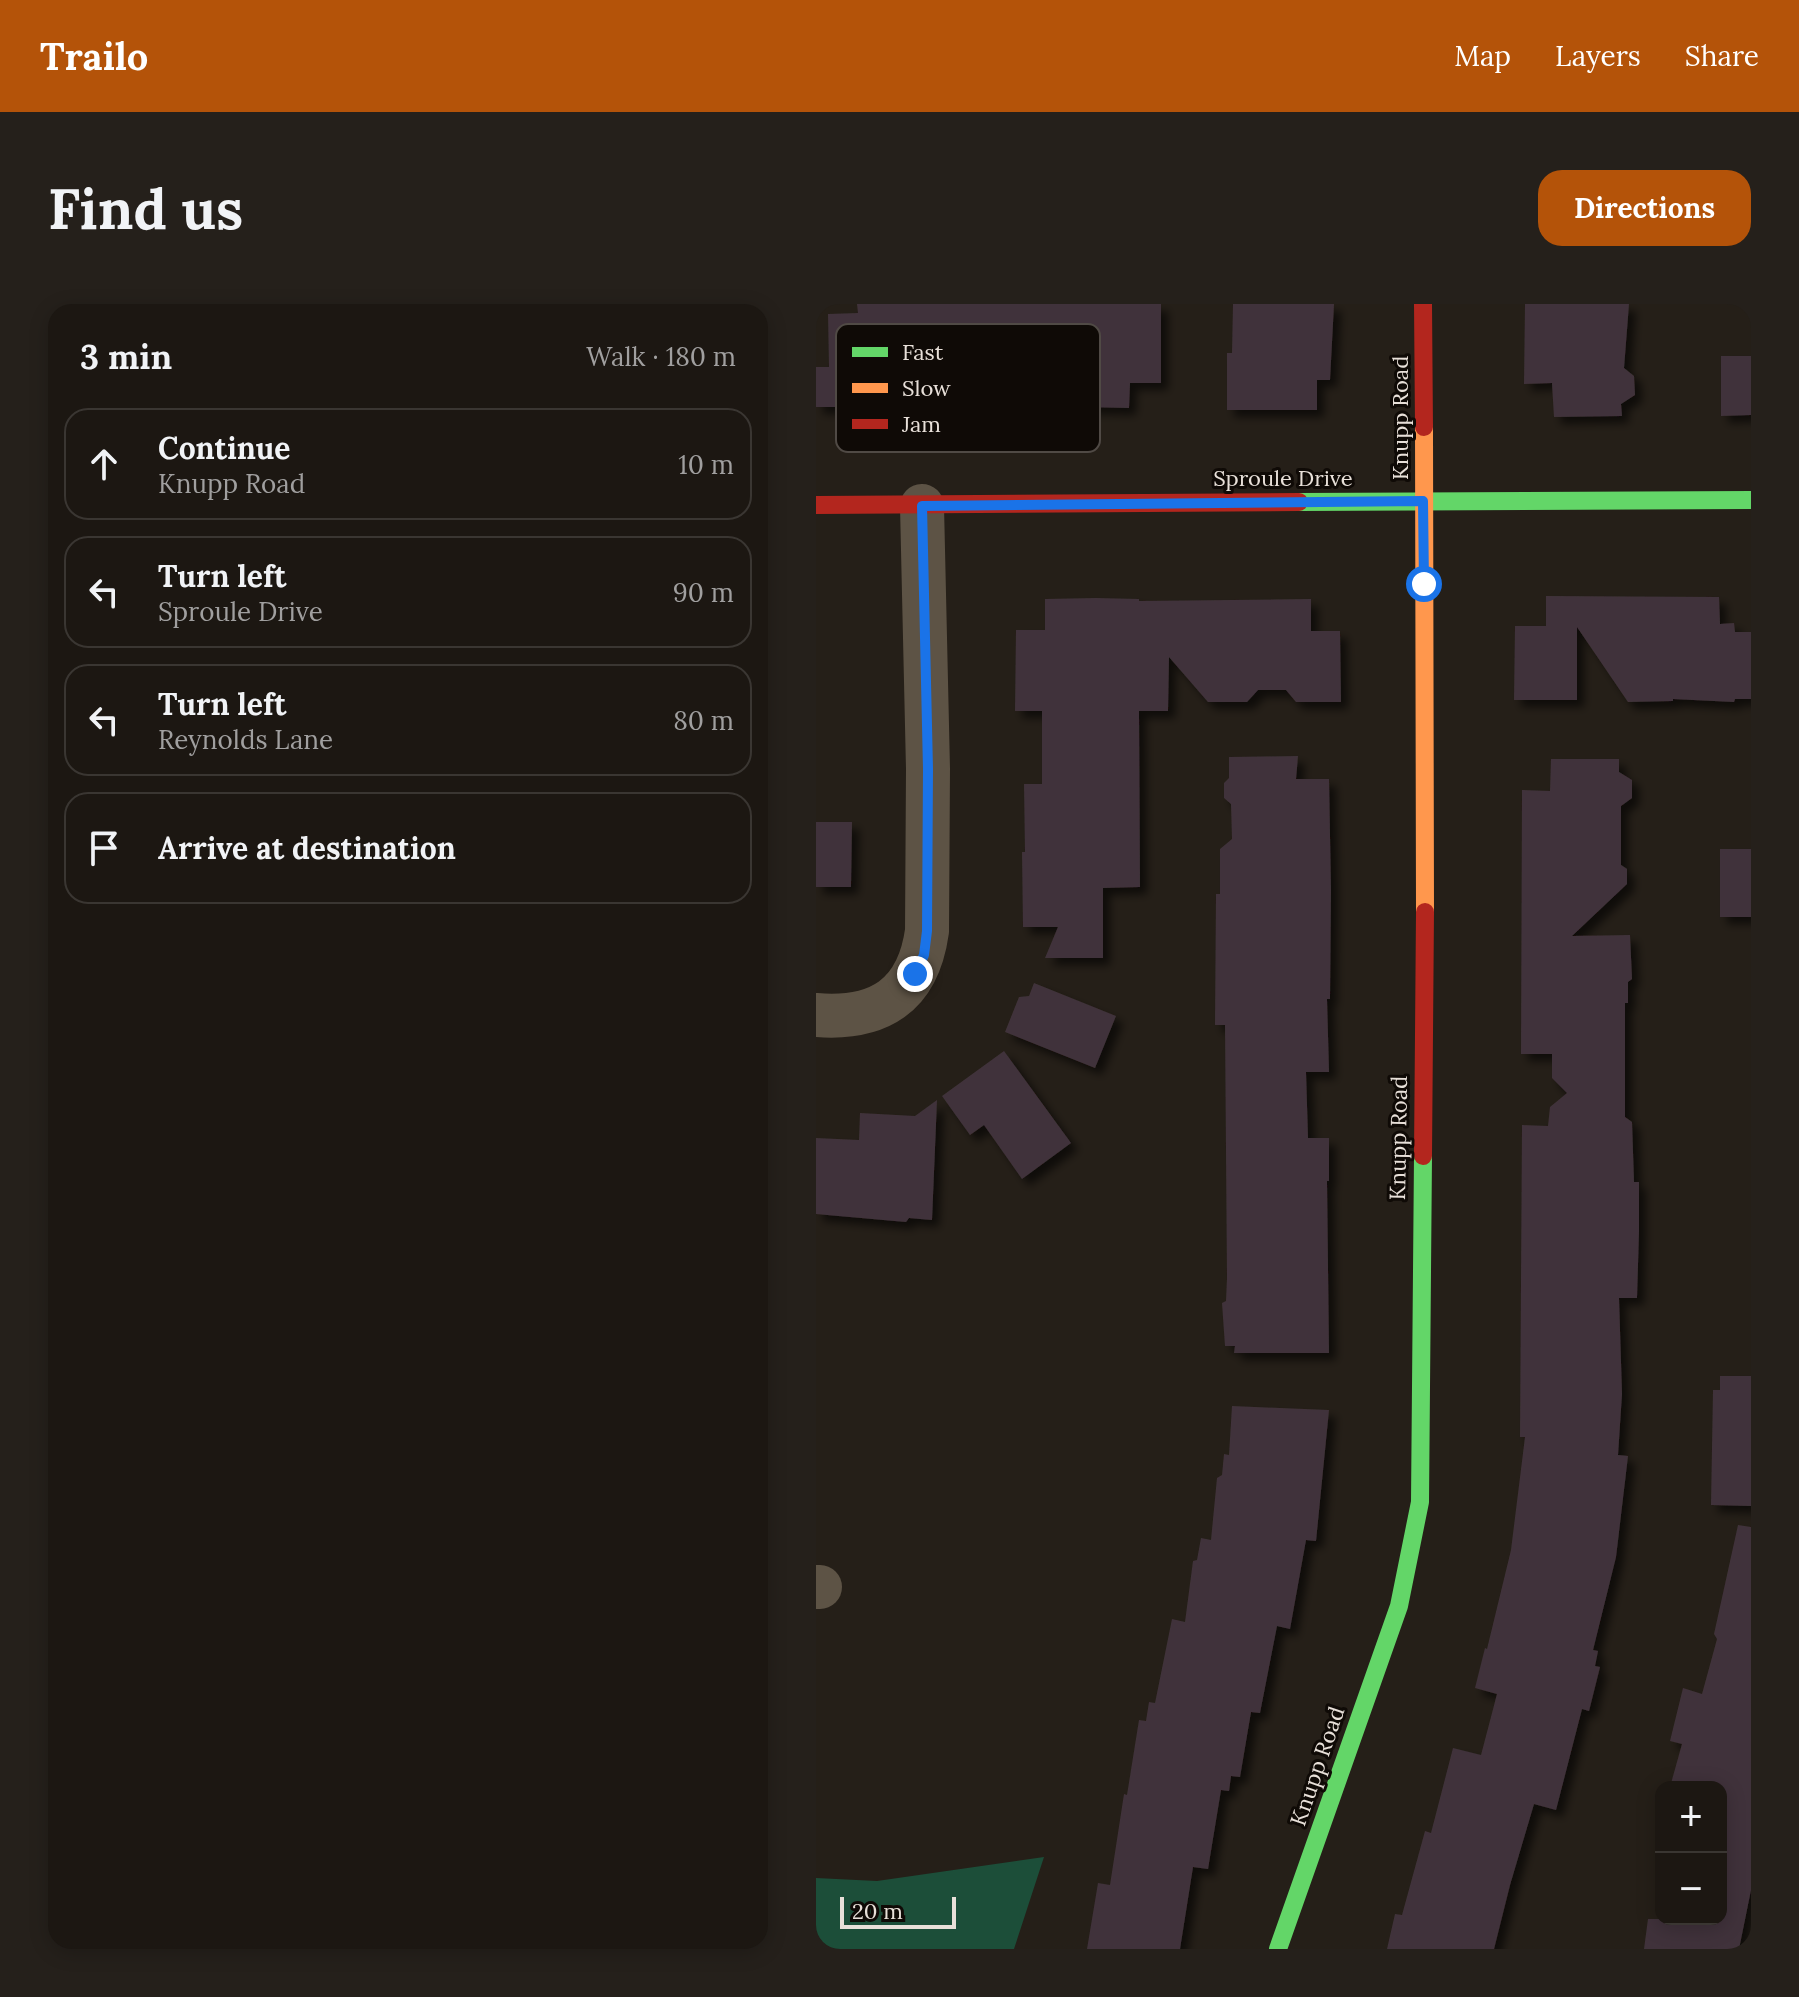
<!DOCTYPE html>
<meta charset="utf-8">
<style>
:root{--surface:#1c1712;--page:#25201b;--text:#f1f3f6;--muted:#a09f9f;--line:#3a3632;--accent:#b45309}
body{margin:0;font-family:Lora,serif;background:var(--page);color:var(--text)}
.controls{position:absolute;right:24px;bottom:24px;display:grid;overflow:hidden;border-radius:16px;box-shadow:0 4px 20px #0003}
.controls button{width:72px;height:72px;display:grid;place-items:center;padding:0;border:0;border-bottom:2px solid var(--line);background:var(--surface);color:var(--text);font:40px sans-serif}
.scale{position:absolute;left:24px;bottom:20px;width:116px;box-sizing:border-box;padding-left:8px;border:4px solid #e8e0d9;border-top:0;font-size:22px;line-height:28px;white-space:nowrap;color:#e8e0d9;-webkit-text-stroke:6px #0f0a06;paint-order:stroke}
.stop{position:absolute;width:24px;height:24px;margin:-18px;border:6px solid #1a73e8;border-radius:50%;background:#fff}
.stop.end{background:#1a73e8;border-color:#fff;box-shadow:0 2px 8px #0008}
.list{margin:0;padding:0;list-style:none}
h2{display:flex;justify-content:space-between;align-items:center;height:104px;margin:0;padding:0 32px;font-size:34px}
h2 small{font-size:26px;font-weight:400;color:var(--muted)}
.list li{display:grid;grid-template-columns:52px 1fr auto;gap:24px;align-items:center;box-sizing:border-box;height:112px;margin:0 16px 16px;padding:0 16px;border:2px solid var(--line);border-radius:24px}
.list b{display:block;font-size:30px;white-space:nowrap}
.list p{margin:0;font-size:26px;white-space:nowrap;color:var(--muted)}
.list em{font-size:26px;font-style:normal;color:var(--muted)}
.icon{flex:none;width:44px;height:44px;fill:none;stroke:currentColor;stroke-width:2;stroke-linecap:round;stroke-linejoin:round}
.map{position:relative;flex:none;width:935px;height:1645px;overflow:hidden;border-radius:24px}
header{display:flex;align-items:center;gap:48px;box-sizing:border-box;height:112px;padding:0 40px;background:var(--accent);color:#fff}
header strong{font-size:38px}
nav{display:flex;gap:44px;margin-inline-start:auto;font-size:28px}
.intro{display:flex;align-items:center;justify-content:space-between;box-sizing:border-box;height:192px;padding:0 48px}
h1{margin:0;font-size:56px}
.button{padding:20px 36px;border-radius:24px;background:var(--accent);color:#fff;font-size:28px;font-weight:700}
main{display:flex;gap:48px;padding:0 48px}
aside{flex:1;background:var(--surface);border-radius:24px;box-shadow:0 4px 20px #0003}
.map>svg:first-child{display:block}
.green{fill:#1c4e39}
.building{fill:#40333a;filter:url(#shadow)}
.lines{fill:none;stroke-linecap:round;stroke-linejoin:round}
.street{stroke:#5d5345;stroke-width:44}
.fast{stroke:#63d668;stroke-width:18}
.slow{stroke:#ff974d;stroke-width:18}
.jam{stroke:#b3261e;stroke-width:18}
.route{stroke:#1a73e8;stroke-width:10}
.labels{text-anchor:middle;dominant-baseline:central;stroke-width:6;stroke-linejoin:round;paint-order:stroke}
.street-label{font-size:22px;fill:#e8e0d9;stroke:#0f0a06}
.key{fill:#0f0a06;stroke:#504a45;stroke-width:2}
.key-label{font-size:22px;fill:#e8e0d9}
</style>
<header>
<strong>Trailo</strong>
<nav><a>Map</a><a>Layers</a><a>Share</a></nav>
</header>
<div class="intro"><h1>Find us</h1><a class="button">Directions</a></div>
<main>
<aside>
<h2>3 min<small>Walk · 180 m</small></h2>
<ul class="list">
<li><svg class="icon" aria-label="ahead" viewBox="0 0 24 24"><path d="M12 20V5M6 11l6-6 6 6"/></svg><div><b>Continue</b><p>Knupp Road</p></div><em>10 m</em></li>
<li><svg class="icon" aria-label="left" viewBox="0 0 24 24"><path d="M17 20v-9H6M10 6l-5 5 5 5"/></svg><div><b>Turn left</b><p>Sproule Drive</p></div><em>90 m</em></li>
<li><svg class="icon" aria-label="left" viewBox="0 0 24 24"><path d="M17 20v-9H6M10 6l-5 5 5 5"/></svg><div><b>Turn left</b><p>Reynolds Lane</p></div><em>80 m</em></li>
<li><svg class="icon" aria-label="arrive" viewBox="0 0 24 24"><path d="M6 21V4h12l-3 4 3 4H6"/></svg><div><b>Arrive at destination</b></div></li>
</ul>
</aside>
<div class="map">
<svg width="935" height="1645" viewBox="0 0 935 1645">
<defs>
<filter id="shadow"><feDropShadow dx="7" dy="7" stdDeviation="4" flood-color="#0009"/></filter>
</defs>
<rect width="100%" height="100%" fill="#251f18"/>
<polygon class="green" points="228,1553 198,1645 0,1645 0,1574 61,1577"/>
<g class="building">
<polygon points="41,0 345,0 345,79 314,79 313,104 176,101 176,103 0,103 0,63 13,63 12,10 42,9"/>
<polygon points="417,0 518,0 514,76 501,76 501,106 411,106 411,49 416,49"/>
<polygon points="709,0 813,0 808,64 818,72 819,91 805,100 806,112 738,113 736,79 708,80"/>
<polygon points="905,52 935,52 935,111 905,112"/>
<polygon points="730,292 903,293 904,320 918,319 919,328 935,328 935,395 919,395 918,398 857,395 857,397 812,398 761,323 761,396 698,396 699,322 730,322"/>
<polygon points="280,294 323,295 323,297 495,295 495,327 524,327 525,398 480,398 470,386 442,386 431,398 392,398 353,353 352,407 323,407 324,583 287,584 287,654 229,654 242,623 207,623 206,548 209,548 208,480 226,480 226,407 199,407 200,326 229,326 229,295"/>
<polygon points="482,452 480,475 513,475 515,587 514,695 511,695 513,768 490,768 492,834 513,834 513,877 511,877 513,1049 418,1049 419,1042 409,1042 406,999 410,997 411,974 409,721 399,721 400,590 404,590 404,545 416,535 415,500 408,494 408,479 413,474 413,453"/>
<polygon points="735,455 803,455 803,468 816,476 816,494 805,502 805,561 811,565 811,580 756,632 814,631 816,675 812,678 812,699 809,699 809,813 816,818 818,878 823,878 823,927 821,994 803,994 806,1090 802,1151 812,1152 800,1253 777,1346 782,1347 779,1362 784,1363 773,1407 766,1405 740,1506 718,1500 694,1581 678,1645 571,1645 579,1610 586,1611 609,1527 615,1529 637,1444 665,1451 681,1390 659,1384 669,1344 671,1345 695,1246 709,1133 704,1133 706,821 732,822 734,803 751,789 736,774 736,750 705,750 706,486 734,487"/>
<polygon points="0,518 36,518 35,583 0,583"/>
<rect x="904" y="545" width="31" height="68"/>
<polygon points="218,679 300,712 279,764 189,728 203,693 213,692"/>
<polygon points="188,747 255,839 206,875 168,821 154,831 126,792"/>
<polygon points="121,796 116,916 93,914 90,918 0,910 0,834 43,836 44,809 99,812"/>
<polygon points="904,1072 935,1072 935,1202 895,1201 897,1086 904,1086"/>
<polygon points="416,1102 513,1106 500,1237 490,1236 474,1325 461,1322 444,1409 435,1408 424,1473 415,1472 413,1487 405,1486 392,1565 377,1563 364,1645 271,1645 282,1579 294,1581 308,1490 311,1491 323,1416 330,1417 333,1398 339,1399 356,1315 369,1318 377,1257 381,1256 385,1234 395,1236 401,1174 406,1171 408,1150 413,1151"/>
<polygon points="922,1221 935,1223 935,1586 923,1645 828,1645 832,1615 905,1615 905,1483 854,1483 866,1440 854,1437 867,1384 886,1390 901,1335 898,1330"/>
</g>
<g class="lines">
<g class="street">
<path d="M0,711c63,5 102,-19 111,-84l1,-162 -6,-263"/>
<polyline points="0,1283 4,1283"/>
</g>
<g class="fast">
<polyline points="483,198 935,196"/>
<polyline points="462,1645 583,1302 604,1198 607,852"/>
</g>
<polyline class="slow" points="608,123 609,608"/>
<g class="jam">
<polyline points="607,0 608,123"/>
<polyline points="0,201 483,198"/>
<polyline points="607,852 609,608"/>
</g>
</g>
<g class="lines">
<polyline class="route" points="99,670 108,651 111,627 112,465 106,202 607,197 608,280"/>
</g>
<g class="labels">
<g class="street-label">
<text transform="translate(584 114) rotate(-90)">Knupp Road</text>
<text x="467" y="174">Sproule Drive</text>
<text transform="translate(582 834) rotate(-89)">Knupp Road</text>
<text transform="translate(501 1462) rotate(-71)">Knupp Road</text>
</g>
</g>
<rect x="20" y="20" width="264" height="128" rx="12" class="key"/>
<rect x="36" y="43" width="36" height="10" fill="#63d668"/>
<rect x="36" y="79" width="36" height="10" fill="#ff974d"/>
<rect x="36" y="115" width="36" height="10" fill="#b3261e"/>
<g class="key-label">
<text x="86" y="56">Fast</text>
<text x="86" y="92">Slow</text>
<text x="86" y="128">Jam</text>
</g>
</svg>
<div class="controls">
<button>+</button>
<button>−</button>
</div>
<div class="scale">20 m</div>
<div class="stop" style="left:608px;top:280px"></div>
<div class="stop end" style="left:99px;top:670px"></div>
</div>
</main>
